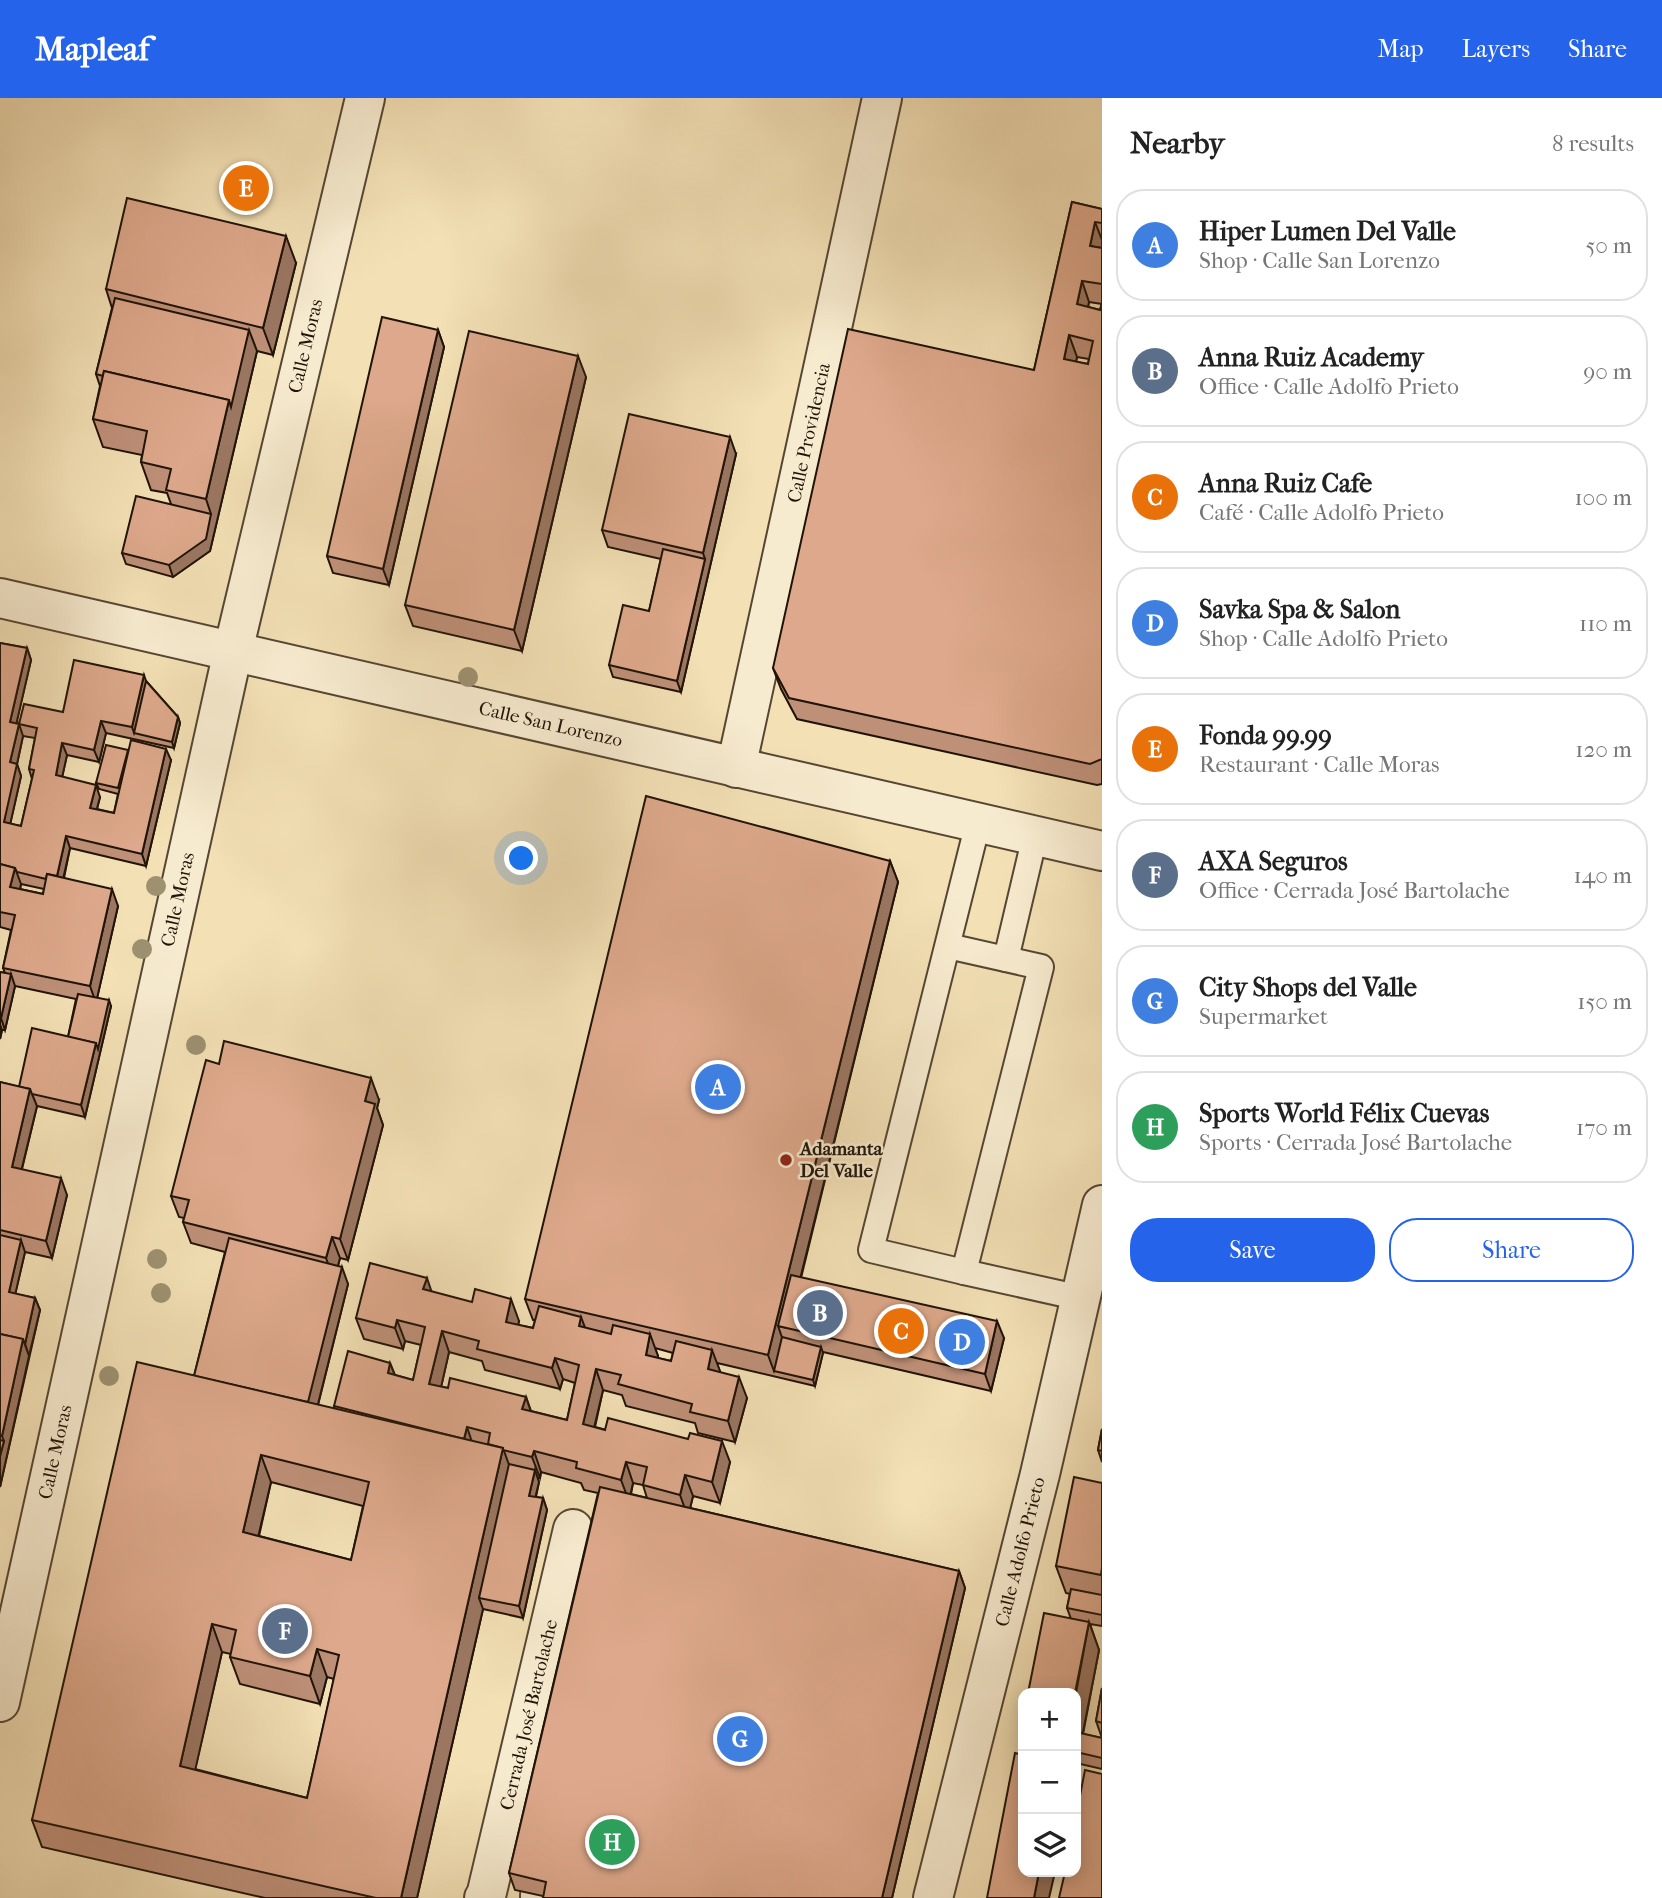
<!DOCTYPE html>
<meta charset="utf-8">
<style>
:root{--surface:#fff;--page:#f6f6f6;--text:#222;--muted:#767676;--line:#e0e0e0;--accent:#2563eb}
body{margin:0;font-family:"IM FELL French Canon",serif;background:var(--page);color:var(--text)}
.controls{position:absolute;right:21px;bottom:21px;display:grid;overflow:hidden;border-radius:14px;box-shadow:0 4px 18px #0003}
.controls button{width:63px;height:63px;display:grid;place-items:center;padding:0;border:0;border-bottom:2px solid var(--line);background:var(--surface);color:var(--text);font:35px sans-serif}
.you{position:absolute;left:522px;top:761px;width:24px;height:24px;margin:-18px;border:5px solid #fff;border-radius:50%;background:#1a73e8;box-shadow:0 0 0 10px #1a73e833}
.badge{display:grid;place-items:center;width:46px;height:46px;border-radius:50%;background:var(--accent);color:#fff;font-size:23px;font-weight:700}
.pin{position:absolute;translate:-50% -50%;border:4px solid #fff;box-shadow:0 2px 7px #0006}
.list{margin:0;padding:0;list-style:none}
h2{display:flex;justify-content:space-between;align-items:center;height:91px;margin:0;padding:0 28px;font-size:30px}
h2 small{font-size:23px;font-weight:400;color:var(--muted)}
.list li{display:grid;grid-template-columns:46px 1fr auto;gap:21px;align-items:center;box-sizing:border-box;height:112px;margin:0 14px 14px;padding:0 14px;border:2px solid var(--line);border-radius:28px}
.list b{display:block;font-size:26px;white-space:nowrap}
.list p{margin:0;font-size:23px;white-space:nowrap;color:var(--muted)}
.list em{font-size:23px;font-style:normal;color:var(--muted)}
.actions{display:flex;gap:14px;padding:21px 28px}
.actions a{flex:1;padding:16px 0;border:2px solid var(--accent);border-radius:28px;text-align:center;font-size:24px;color:var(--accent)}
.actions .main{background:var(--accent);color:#fff}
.icon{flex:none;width:38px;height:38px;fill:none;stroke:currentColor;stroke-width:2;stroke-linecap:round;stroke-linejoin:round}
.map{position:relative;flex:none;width:1102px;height:1800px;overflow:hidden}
header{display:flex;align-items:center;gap:42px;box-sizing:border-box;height:98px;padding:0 35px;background:var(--accent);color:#fff}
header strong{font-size:33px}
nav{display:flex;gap:38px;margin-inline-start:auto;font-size:24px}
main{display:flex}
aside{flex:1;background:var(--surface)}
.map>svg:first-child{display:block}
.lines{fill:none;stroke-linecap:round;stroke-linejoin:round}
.service-casing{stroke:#554633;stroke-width:28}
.minor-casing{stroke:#554633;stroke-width:42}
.tertiary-casing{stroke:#554633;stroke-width:42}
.service{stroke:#f7ebcf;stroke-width:24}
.minor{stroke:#f7ebcf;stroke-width:38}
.tertiary{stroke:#f7ebcf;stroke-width:38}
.tree{fill:#9d9170}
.wall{fill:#be9078;stroke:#201308;stroke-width:2;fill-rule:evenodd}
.shaded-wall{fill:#9b7661;stroke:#201308;stroke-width:2}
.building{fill:#dda88b;stroke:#201308;stroke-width:2;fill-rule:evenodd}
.poi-dot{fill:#8f2418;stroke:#f7ebcf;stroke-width:2.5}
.labels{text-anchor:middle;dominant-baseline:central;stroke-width:5;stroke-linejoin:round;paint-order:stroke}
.street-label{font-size:19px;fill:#201308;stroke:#f7ebcf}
.poi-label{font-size:19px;font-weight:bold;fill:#201308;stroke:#f7ebcf;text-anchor:start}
</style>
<header>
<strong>Mapleaf</strong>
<nav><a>Map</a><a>Layers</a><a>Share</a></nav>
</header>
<main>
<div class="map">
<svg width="1102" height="1800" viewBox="0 0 1102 1800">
<rect width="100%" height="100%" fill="#f3e0b5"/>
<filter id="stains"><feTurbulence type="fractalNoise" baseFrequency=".00286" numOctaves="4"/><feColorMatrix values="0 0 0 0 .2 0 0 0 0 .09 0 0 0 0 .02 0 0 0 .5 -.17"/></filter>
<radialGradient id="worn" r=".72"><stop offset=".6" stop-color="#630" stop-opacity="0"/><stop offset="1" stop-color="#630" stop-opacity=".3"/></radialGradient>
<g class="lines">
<g class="service-casing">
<g id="service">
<polyline points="948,848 1041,869 964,1174 1081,1200"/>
<polyline points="1006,861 1035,738"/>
<polyline points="964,1174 871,1152 978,725"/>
<polyline points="533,1800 533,1797"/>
</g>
</g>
<g class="minor-casing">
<g id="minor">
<path id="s1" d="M736,670l146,-670"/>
<path id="s2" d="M0,1604l233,-1051 132,-553"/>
<path id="s3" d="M484,1800l2,-2 87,-367"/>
<path id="s4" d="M933,1800l107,-424 62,-269"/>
</g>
</g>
<g class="tertiary-casing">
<g id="tertiary">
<path id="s5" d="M0,500l1102,253"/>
</g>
</g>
<use href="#service" class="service"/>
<use href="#minor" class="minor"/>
<use href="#tertiary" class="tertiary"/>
</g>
<g class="tree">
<circle cx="468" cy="579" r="10"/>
<circle cx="156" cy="788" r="10"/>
<circle cx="142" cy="851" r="10"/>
<circle cx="196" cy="947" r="10"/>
<circle cx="157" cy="1161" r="10"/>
<circle cx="161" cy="1195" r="10"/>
<circle cx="109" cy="1278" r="10"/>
</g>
<g class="wall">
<path d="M1072,104l30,7v575l-5,1 -300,-66 -16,-30 -8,-21 261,-298zM1089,204l13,2 -2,6 -12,-3zM1077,259l12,2 -1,5 -12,-2z"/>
<polygon points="296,165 273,257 257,253 210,453 173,479 126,466 122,455 171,406 167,395 151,392 141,364 142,357 103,349 93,321 100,288 96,276 112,210 106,191"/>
<polygon points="438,232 444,249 389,487 333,475 327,458"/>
<polygon points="586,279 522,553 413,528 405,507"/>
<polygon points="736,356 681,594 613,579 609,567 649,513 661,461 608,449 602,432"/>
<path d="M0,545l27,5 4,12 -15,64h3l44,-12 83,-31 32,36 2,6 -6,25 -68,-15 -7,29 -32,-7 -5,22 38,20 -3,12 17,4 4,-19 -19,-5 -3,-6 32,-33v2l43,8 -25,106 -76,-18 -6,30 54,28 -21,92 14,8 -26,111 -48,-11 -15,63 45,26 -15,63 -27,-6 -10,42 20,4 5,12 -40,177v-405l19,5 49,-50 8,-38 -61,-13 -10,44h-3l-2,9v-67l5,1 -2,-5 8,-38 -11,-3zM23,638l12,2 -6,31 3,10 -11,47 -11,-2 11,-48 -4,-12zM21,786l23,5 -1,5 -23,-5z"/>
<path d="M890,763l8,21 -97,396 203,60 -13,53 -168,-39 -8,34 -98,-23 3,9 27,26 -12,44 -37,-9 -3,-10 -69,-17 -4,-11 -19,-5 -8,37 135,35 -10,41 -27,-7 -3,12 269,63 6,17 -73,310h-349v-2l-28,-6 -6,-17 89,-380 -14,-3 -3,-7 -40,-11 -1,6h-3l2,4 -3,15 7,1 4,12 -24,108 -40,-9 -66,289h-152l-223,-51 -10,-27 162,-444 31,-124 -34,-9 -8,-21 1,-4 -5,-1 -8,-21 208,-96 -2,8 6,17 -35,135 -8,-2 -2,8 10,18 -30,121 17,4 -1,-3 56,-43 5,12 18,5 8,-35 -16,-4 -2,8 -39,-10 -8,-21 76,-26 87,29 -1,4 15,3 2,-8h-2l-8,-21zM655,1250l18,5 -2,8 -14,-3 1,-2zM449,1254l33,9 3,9 75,19 3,-10 12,4 -8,37 -36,-9 -5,-14 -85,-10zM271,1384l92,24 -12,54 -92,-24zM633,1385l10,2 4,13 -16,-4zM222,1554l9,2 -1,3 10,27 80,20 7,-27 7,2 -27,119 -112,-29z"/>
<polygon points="1102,1331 1102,1364 1098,1352"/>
<polygon points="1102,1385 1102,1528 1090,1526 1099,1552 1083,1636 1102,1640 1096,1623 1102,1590 1102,1671 1076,1665 1076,1595 1071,1521 1067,1510 1070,1496 1066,1495 1056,1468"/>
</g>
<g class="shaded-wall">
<polygon points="1095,124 1102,142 1102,150 1090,148"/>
<polygon points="286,138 296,165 273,257 263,230"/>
<polygon points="1082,183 1089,204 1084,227 1077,206"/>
<polygon points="249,232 257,253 210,453 173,479 169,467 211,416 206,401 229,302"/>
<polygon points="438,232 444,249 389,487 383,471"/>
<polygon points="1069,237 1077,259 1072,282 1064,261"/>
<polygon points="578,258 586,279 522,553 514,532"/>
<polygon points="730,339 736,356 681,594 677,583 705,461 703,455"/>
<polygon points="27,550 31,562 14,636 10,624"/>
<polygon points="144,577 148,589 134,635 132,629"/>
<polygon points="178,619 180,625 174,650 172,644"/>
<polygon points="101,623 106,635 99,664 94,652"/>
<polygon points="19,626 23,638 17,666 21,678 8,736 4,724 10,664"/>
<polygon points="62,645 67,657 60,689 56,677"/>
<polygon points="166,651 171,662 146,768 142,756"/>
<polygon points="96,687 100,699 94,722 90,710"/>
<polygon points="66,738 70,750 60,795 56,783"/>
<polygon points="890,763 898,784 788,1230 778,1228 784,1245 774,1273 768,1257"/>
<polygon points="15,770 21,786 17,806 10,789"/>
<polygon points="112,791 118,808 96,905 90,888"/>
<polygon points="11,876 15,888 5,932 1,920"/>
<polygon points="109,902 111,908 85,1019 81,1007 96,945"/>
<polygon points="0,926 2,932 0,941"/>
<polygon points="371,980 379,1002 377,1010 383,1027 348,1162 340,1141 365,1003"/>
<polygon points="30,991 37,1008 18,1086 12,1069"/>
<polygon points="61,1080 67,1097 52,1160 46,1143"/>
<polygon points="332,1139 340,1160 334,1182 326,1160"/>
<polygon points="21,1142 25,1154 13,1206 9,1194"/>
<polygon points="342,1169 348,1186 312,1330 305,1313"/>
<polygon points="427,1180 434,1201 423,1191"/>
<polygon points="35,1200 40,1212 29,1258 25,1246"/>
<polygon points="511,1201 519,1223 514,1245 506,1224"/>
<polygon points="581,1219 589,1240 579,1228"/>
<polygon points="397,1222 405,1243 403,1251 395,1230"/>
<polygon points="997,1223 1004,1240 991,1293 985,1276"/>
<polygon points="442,1233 449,1254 437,1307 429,1286"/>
<polygon points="650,1236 658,1258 653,1278 646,1257"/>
<polygon points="23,1241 29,1258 0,1389 0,1358 4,1343 2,1338"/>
<polygon points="821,1249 823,1255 815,1288 813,1282"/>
<polygon points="712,1252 720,1273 715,1293 708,1271"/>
<polygon points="555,1260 563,1281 560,1291 552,1270"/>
<polygon points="390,1265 398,1286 388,1275"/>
<polygon points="596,1271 603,1292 590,1347 583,1326"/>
<polygon points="739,1279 747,1300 735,1344 728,1323"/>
<polygon points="526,1299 533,1320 522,1311"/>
<polygon points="467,1329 474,1350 464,1342"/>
<polygon points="722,1343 730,1364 720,1405 712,1384"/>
<polygon points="503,1350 513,1378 479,1500 483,1511 417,1800 401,1800"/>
<polygon points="534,1353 541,1374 540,1380 532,1359"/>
<polygon points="261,1357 271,1384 253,1461 243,1434"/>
<polygon points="626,1364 633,1385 629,1403 621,1382"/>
<polygon points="535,1372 539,1384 533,1409 529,1398"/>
<polygon points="685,1377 693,1398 688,1419 680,1397"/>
<polygon points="543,1400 547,1412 523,1520 519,1508"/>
<polygon points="959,1473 965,1490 892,1800 882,1800"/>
<polygon points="1089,1524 1099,1552 1081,1644 1076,1629 1076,1595"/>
<polygon points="212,1526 222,1554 190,1695 180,1668"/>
<polygon points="317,1551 327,1579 320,1606 310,1578"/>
<polygon points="1039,1774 1055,1774 1049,1800 1034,1800"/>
</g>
<g class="building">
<polygon points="127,100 286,138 263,230 106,191"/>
<path d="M1072,104l30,7v14l-7,-1 -5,24 12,2v36l-20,-3 -5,23 23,6 2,-8v457l-12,5 -301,-66 -16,-30 75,-339 186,41zM1069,237l24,6 -5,23 -24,-5z"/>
<polygon points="115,200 249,232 231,309 229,302 104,273 103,278 96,276"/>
<polygon points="382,219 438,232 383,471 327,458"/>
<polygon points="469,233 578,258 514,532 405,507"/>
<polygon points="104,273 229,302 206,401 166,392 171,371 141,364 147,333 93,321"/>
<polygon points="629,316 730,339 703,455 602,432"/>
<polygon points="136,398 211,416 206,441 169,467 122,455"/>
<polygon points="663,451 705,461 677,583 609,567 623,507 649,513"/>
<path d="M0,545l27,5 -17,74 9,2 5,-20 39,8 11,-52 70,15 -12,52 -31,-6 -7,29 -32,-7 -6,32 40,10 -6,23 24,5 17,-73 35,9 -24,105 -76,-18 -9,40 -10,-2 -1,5 -29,-7 -2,-4 -15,-4zM19,626l18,4 -8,41 5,1 -13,56 -17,-4 13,-58 -7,-2z"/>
<polygon points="146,583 178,619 172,644 134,635"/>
<polygon points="106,647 128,652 118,690 96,685"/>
<polygon points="646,698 890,763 768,1257 525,1201"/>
<polygon points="0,766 15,770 10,789 43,796 47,776 112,791 90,888 3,870 15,817 0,814"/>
<polygon points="0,874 11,876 1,920 0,920"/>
<polygon points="78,896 109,902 98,951 96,945 68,939"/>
<polygon points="32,930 96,945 81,1007 32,996 30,991 19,989"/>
<polygon points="224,943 371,980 365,1003 375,1006 340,1141 332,1139 326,1160 183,1124 189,1102 171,1098 206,962 219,966"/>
<polygon points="0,984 30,991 12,1069 61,1080 46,1143 0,1132"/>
<polygon points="0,1137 21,1142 9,1194 35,1200 25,1246 23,1241 0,1236"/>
<polygon points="229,1140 342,1169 308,1304 194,1278"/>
<path d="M370,1165l57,15 -4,11 49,13 3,-13 36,10 -5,23 27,6 6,-22 42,11 -2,9 32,8 2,-9 37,9 -4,21 25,6 5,-20 36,9 -4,19 31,8 -11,44 -38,-9 2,-8 -74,-20 3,-9 -25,-6 -13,55 22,6 3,-12 80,21 2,-6 32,8 -10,41 -27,-7 -5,20 -37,-10 4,-18 -21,-5 -5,18 -45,-12 1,-6 -43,-11 -2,6 -29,-7v-2l-15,-4 2,-11 -23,-6 -3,12 -130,-33 14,-55 42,12 -2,10 25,7 12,-53 -28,-7 -2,8 -39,-10zM442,1233l37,10 -2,8 75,19 3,-10 24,7 -12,55 -45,-11 4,-12 -76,-19 -2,10 -19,-4z"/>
<polygon points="791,1177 997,1223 985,1276 778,1228"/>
<polygon points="0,1236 23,1241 2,1338 0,1337"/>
<polygon points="782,1239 821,1249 813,1282 774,1273"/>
<path d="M137,1264l366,86 -102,450h-25l-344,-78zM261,1357l108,27 -18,78 -108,-28zM212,1526l24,6 -6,27 80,19 7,-27 22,6 -32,143 -127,-32z"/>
<polygon points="1102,1331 1102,1353 1098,1352"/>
<polygon points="0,1342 4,1343 0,1358"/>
<polygon points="509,1366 535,1372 529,1398 543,1400 519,1508 479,1500"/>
<polygon points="1074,1379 1102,1385 1102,1470 1101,1477 1056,1468"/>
<polygon points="600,1389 959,1473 882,1800 543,1800 546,1784 509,1775"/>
<polygon points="1071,1491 1102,1497 1102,1517 1067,1510"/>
<polygon points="1044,1515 1089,1524 1075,1595 1028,1595"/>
<polygon points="1102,1590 1102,1625 1096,1623"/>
<polygon points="1076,1634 1102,1640 1102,1660 1076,1654"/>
<polygon points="1015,1655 1023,1657 1023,1774 1039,1774 1034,1800 987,1800"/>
<polygon points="1085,1672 1102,1676 1102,1800 1059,1800 1065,1774 1076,1774 1076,1718"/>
</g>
<circle class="poi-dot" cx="786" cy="1062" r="7"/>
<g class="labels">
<g class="street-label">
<text stroke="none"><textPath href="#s2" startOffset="1390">Calle Moras</textPath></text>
<text stroke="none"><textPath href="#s1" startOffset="343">Calle Providencia</textPath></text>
<text stroke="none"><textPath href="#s5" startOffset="565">Calle San Lorenzo</textPath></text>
<text stroke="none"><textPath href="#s2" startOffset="822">Calle Moras</textPath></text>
<text stroke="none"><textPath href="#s2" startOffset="256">Calle Moras</textPath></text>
<text stroke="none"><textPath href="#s4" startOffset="357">Calle Adolfo Prieto</textPath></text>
<text stroke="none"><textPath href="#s3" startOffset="189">Cerrada José Bartolache</textPath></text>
</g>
<g class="poi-label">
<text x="800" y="1051">Adamanta<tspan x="800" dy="22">Del Valle</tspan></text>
</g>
</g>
<rect width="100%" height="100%" filter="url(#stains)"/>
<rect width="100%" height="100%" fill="url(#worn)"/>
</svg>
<div class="controls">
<button>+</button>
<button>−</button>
<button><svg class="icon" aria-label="layers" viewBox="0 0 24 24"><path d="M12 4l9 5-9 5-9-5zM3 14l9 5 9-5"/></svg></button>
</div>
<div class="you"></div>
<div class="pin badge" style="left:718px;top:989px;background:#3f7fe0">A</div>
<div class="pin badge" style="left:820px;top:1215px;background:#5c6f8a">B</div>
<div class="pin badge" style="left:901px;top:1233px;background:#e8710a">C</div>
<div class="pin badge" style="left:962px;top:1244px;background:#3f7fe0">D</div>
<div class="pin badge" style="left:246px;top:90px;background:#e8710a">E</div>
<div class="pin badge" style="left:285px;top:1533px;background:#5c6f8a">F</div>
<div class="pin badge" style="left:740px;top:1641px;background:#3f7fe0">G</div>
<div class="pin badge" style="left:612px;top:1744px;background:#2e9e5b">H</div>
</div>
<aside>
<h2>Nearby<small>8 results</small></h2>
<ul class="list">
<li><span class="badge" style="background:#3f7fe0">A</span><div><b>Hiper Lumen Del Valle</b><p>Shop · Calle San Lorenzo</p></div><em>50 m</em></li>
<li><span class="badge" style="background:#5c6f8a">B</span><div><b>Anna Ruiz Academy</b><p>Office · Calle Adolfo Prieto</p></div><em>90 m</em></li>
<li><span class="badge" style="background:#e8710a">C</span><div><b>Anna Ruiz Cafe</b><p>Café · Calle Adolfo Prieto</p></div><em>100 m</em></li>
<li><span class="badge" style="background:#3f7fe0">D</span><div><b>Savka Spa &amp; Salon</b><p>Shop · Calle Adolfo Prieto</p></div><em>110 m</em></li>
<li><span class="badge" style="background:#e8710a">E</span><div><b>Fonda 99.99</b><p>Restaurant · Calle Moras</p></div><em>120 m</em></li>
<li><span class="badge" style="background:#5c6f8a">F</span><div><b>AXA Seguros</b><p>Office · Cerrada José Bartolache</p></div><em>140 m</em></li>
<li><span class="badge" style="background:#3f7fe0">G</span><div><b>City Shops del Valle</b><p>Supermarket</p></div><em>150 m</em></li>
<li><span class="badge" style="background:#2e9e5b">H</span><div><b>Sports World Félix Cuevas</b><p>Sports · Cerrada José Bartolache</p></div><em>170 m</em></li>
</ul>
<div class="actions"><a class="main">Save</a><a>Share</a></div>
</aside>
</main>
